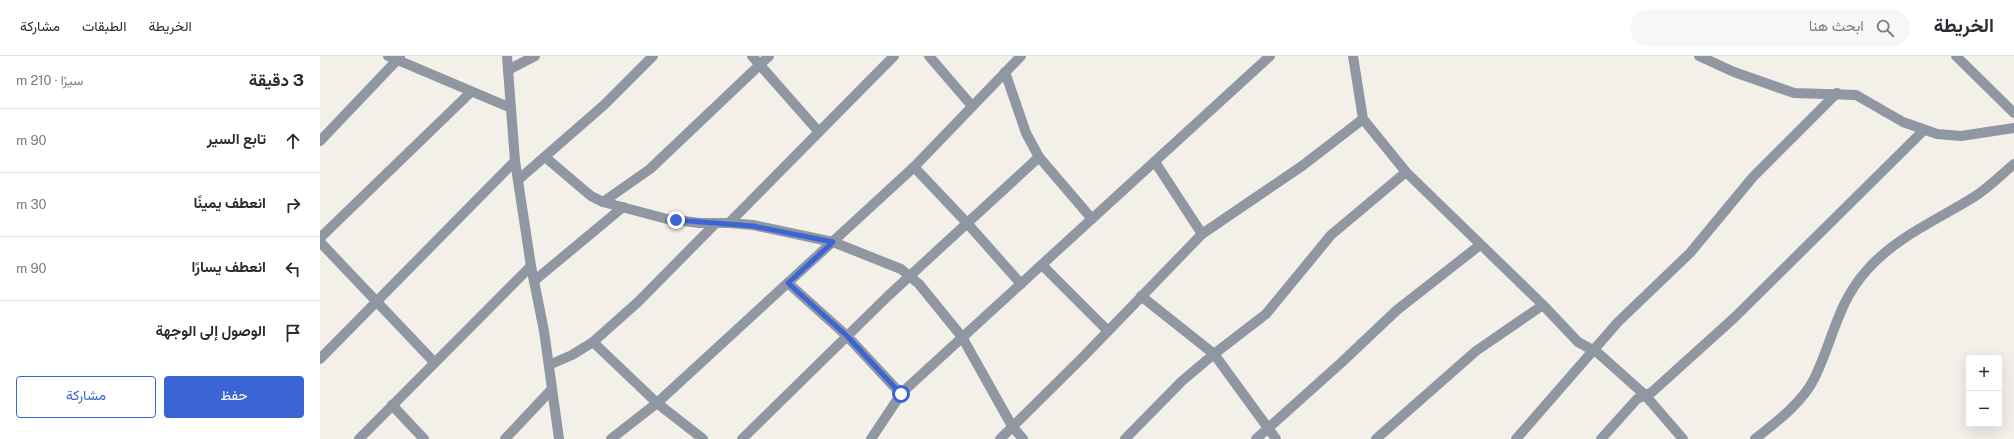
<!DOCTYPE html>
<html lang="ar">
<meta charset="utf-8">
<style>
:root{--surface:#fff;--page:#f7f7f7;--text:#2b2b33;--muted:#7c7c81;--line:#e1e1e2;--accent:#3b64d5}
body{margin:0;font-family:"Public Sans",Vazirmatn,sans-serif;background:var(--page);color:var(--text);direction:rtl}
.controls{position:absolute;right:12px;bottom:12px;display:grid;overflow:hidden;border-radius:4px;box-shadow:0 4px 16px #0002}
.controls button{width:36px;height:36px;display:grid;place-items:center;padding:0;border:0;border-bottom:1px solid var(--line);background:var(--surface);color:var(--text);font:20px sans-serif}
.stop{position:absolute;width:12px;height:12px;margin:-9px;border:3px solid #3b64d5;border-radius:50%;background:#fff}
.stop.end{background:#3b64d5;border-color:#fff;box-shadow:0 1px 4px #0008}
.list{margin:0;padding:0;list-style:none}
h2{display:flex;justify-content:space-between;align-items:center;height:52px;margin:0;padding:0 16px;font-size:17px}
h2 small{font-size:13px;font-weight:400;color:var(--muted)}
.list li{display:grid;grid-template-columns:26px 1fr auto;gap:12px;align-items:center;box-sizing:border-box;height:64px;padding:0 16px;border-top:1px solid var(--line)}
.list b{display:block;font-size:15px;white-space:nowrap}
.list em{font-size:13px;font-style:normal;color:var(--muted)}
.actions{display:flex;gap:8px;padding:12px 16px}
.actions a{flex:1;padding:9px 0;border:1px solid var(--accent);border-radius:4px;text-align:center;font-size:14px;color:var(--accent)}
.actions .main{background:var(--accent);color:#fff}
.icon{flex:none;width:22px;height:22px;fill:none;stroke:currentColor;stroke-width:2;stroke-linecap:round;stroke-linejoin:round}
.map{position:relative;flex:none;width:1694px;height:383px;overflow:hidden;direction:ltr}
header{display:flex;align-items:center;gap:24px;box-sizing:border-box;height:56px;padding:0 20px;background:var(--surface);border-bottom:1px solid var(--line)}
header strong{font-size:19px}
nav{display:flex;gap:22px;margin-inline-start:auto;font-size:14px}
.search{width:280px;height:36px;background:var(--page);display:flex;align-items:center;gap:10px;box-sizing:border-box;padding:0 14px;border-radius:22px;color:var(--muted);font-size:15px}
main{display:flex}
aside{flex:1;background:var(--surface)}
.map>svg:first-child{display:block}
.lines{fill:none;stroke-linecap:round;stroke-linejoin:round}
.minor{stroke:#9096a2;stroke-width:10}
.route{stroke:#3b64d5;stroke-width:5}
</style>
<header>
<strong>الخريطة</strong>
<div class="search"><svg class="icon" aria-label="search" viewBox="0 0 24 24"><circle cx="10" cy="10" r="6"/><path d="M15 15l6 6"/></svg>ابحث هنا</div>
<nav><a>الخريطة</a><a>الطبقات</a><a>مشاركة</a></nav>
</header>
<main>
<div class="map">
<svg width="1694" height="383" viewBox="0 0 1694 383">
<rect width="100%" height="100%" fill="#f2f0e9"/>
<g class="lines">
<g class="minor">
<polyline points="68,0 191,52"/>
<polyline points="187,0 195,105 211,210 224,275 239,383"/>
<polyline points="432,0 499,76"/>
<polyline points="609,0 652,50"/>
<polyline points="1033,0 1043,63 1086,116 1223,249 1258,286 1278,297 1325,339 1363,383"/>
<polyline points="1379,0 1414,16 1474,37 1536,39 1583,66 1617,78 1641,80 1694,72"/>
<polyline points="1636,0 1694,57"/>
<polyline points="188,14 215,0"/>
<polyline points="685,16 706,77 719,101 772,163"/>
<polyline points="0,85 80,1"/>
<polyline points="225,101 271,140 283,146 347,163 380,167 409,167 433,169 513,186 581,213 599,228 642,281 692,370 703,383"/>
<polyline points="835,106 882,178"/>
<polyline points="594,111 647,167 701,228"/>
<polyline points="198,124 284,49 333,0"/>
<polyline points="283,146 330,113 449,0"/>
<polyline points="409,167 574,0"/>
<polyline points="0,182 151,36"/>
<polyline points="0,186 114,306"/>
<polyline points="722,209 788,275"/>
<polyline points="214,225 303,151"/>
<polyline points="468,227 527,280 581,338"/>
<polyline points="821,240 894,298 956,383"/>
<polyline points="273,286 337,347 383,383"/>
<polyline points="0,303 195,105"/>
<polyline points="229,309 252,299 273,286 318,246 395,168"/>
<polyline points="72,349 104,383"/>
<polyline points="39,383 211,210"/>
<polyline points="185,383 232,333"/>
<polyline points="291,383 337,347 594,111 701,0"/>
<polyline points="422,383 568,240 719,101"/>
<polyline points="551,383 581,338 588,331 950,0"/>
<polyline points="680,383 762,302 882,178 982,110 1043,63"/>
<polyline points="805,383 862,325 894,298 946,258 1011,179 1086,116"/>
<polyline points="936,383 1022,306 1077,254 1160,189"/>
<polyline points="1056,383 1156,295 1223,249"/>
<polyline points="1196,383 1298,266 1370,197 1433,121 1517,37"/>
<polyline points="1281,383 1317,343 1332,336 1414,262 1603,75"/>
<path d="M1435,383c20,-16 47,-36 59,-60 19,-38 23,-76 53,-109 29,-33 70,-50 107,-73 14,-9 27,-22 40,-33"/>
</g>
</g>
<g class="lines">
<polyline class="route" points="356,164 433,170 513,186 468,227 527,280 581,338"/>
</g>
</svg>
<div class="controls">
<button>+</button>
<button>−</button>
</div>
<div class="stop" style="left:581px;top:338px"></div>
<div class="stop end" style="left:356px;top:164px"></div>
</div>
<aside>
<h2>3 دقيقة<small>سيرًا · 210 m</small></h2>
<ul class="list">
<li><svg class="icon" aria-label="ahead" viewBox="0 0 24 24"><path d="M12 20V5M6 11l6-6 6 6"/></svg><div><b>تابع السير</b></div><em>90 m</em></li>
<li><svg class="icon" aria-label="right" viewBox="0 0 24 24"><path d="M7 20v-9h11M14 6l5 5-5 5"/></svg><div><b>انعطف يمينًا</b></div><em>30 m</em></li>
<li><svg class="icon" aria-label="left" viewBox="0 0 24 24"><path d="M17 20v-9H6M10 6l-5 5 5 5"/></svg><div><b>انعطف يسارًا</b></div><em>90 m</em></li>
<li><svg class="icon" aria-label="arrive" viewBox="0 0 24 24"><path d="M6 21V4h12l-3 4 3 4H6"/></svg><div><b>الوصول إلى الوجهة</b></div></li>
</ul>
<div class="actions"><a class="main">حفظ</a><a>مشاركة</a></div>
</aside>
</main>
